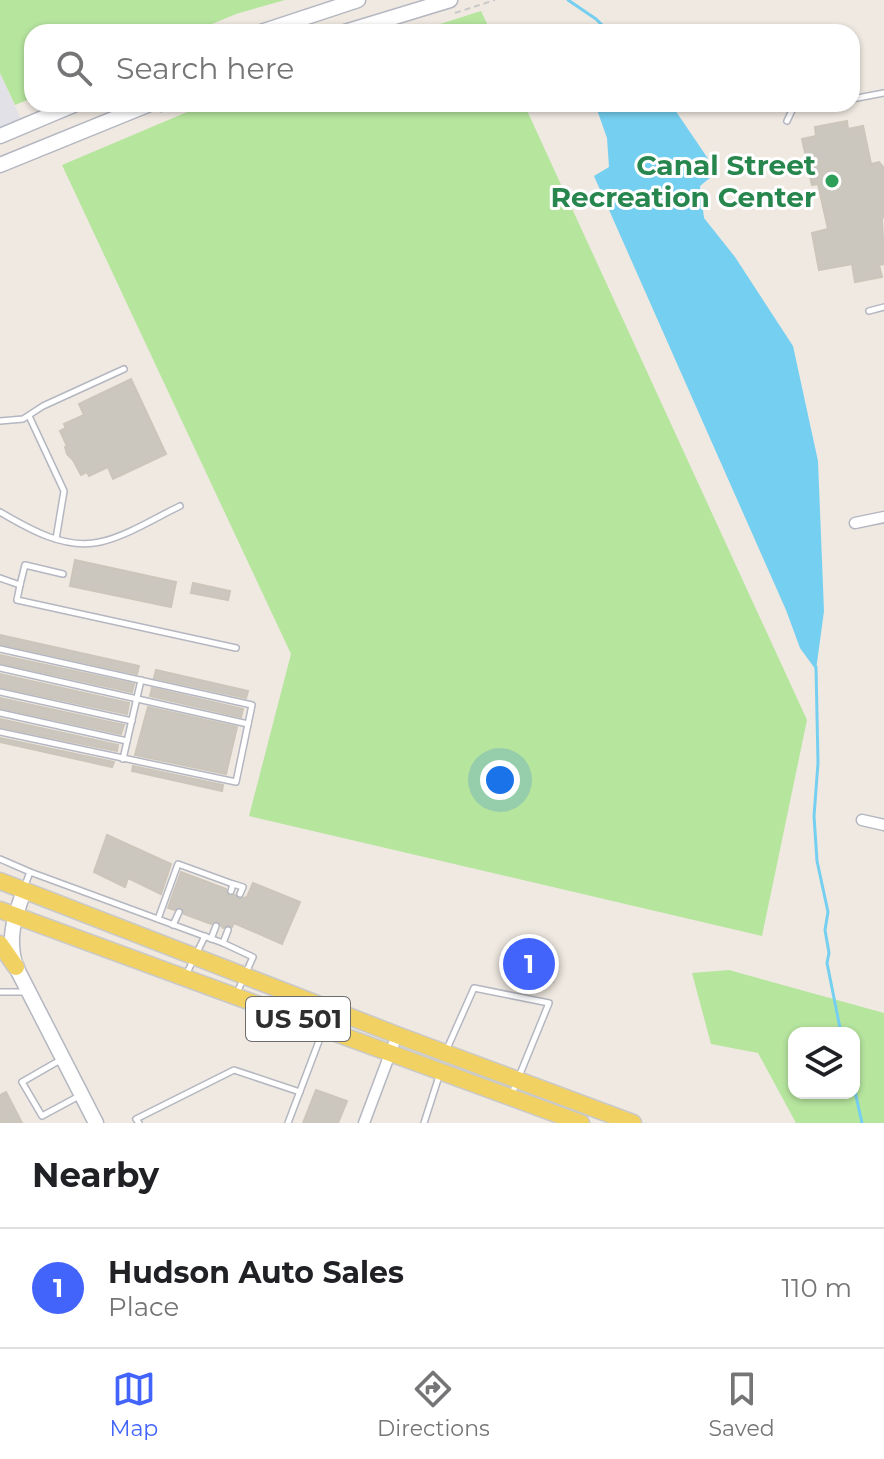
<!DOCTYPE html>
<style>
:root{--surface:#fff;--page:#f2f2f2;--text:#202124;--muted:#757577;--line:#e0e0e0;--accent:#4264fb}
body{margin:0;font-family:Montserrat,sans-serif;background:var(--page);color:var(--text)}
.controls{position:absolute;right:24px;bottom:24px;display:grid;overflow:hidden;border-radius:16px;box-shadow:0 2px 6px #0004}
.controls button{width:72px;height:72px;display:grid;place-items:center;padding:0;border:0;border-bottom:2px solid var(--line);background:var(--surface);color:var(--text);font:40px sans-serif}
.you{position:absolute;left:500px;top:780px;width:28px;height:28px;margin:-20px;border:6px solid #fff;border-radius:50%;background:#1a73e8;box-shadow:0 0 0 12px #1a73e833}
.badge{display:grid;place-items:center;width:52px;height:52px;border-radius:50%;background:var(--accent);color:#fff;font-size:26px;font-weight:700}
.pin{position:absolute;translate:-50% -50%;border:4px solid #fff;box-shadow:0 2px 8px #0006}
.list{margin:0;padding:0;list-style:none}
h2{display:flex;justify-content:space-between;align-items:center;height:104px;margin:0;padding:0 32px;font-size:34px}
h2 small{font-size:26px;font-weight:400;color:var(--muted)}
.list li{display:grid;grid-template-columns:52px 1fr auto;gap:24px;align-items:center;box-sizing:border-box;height:120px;padding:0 32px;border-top:2px solid var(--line)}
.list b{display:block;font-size:30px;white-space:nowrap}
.list p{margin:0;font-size:26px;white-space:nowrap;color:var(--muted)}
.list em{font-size:26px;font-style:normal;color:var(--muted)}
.icon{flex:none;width:44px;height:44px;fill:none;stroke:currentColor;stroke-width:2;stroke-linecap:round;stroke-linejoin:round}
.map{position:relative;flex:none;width:884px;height:1123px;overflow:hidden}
.search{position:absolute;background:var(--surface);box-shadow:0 2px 6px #0004;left:24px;right:24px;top:24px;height:88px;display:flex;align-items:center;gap:20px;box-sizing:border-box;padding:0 28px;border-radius:24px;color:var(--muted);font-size:30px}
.sheet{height:224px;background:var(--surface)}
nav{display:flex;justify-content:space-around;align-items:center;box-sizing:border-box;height:112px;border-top:2px solid var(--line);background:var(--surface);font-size:22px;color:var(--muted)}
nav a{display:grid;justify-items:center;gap:4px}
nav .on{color:var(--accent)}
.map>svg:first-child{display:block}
.industrial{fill:#e3e1e8}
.green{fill:#b6e59e;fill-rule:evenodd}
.water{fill:#75cff0}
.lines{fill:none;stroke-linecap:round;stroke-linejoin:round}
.stream{stroke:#75cff0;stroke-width:3}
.building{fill:#cbc7bf;stroke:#cbc5ba;stroke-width:2}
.lane-casing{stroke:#b4b7c1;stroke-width:8}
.street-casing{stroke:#b4b7c1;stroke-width:13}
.secondary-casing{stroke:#b4b7c1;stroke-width:17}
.primary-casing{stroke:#c9c9c9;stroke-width:19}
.path{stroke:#c9c9c9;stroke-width:2;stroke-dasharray:6 4;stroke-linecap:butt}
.lane{stroke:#fff;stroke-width:5}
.street{stroke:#fff;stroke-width:10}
.secondary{stroke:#fff;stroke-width:14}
.primary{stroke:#f2d163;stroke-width:16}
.leisure-dot{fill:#2e9e5b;stroke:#fff;stroke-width:3}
.labels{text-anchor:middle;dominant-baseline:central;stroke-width:6;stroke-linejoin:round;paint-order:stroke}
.shield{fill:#fff;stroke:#6d6d6d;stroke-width:2}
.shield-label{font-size:26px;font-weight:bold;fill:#2e2e2e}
.leisure-label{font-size:28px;font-weight:bold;fill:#27864d;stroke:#fff;text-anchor:end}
</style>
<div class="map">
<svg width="884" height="1123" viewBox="0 0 884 1123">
<rect width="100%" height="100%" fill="#efe9e1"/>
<polygon class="industrial" points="0,73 24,126 0,136"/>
<g class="green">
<polygon points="0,0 285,0 236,14 193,32 32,32 32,98 15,105 0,73"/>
<polygon points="481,11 491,32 415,32"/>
<polygon points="206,104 524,104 807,720 762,936 249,816 291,654 62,165"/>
<path d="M729,970l155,43v110h-88l-38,-70 -47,-9 -19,-71zM854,1033v60h-60v-60z"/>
</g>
<polygon class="water" points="595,104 671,104 717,172 700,186 704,218 735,257 793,346 818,461 824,611 816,670 800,648 786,610 594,176 609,167 607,138"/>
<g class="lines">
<g class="stream">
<polyline points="568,0 596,19 609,32"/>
<polyline points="816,667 818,763 814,816 817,861 828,912 825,930 829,953 827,963 841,1033"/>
<polyline points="854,1087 862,1123"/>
</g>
</g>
<g class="building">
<polygon points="847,121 848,129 863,126 871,164 879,162 884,168 884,217 882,218 884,264 879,265 882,277 855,282 852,264 819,270 812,233 828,229 818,184 812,185 802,139 816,136 815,127"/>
<polygon points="131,379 166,454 113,479 108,467 89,476 87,472 81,475 73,460 67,454 65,447 67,446 60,431 66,428 64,424 84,415 79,404"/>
<polygon points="75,560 176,582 171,607 70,586"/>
<polygon points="193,583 230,591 228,600 191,593"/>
<polygon points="0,635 139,666 137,674 0,644"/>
<polygon points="0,655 134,684 132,692 0,663"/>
<polygon points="156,670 248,691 246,698 154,678"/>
<polygon points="0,674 129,703 127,714 0,687"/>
<polygon points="152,688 243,709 241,717 150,696"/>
<polygon points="0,698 124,725 121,734 0,708"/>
<polygon points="148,707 237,727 226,774 135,755"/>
<polygon points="0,719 118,745 117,751 0,727"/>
<polygon points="0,738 114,762 112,767 0,742"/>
<polygon points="133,766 223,785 222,791 132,771"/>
<polygon points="107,835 171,864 161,894 128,878 125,887 94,872"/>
<polygon points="181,872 226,889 228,895 235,895 239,899 247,897 253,883 300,902 282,944 234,923 232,927 228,925 223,928 217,921 211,924 184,914 181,907 174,910 168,908"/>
<polygon points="517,949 535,953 533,961 557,966 553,982 512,973"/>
<polygon points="316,1090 347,1101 338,1123 303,1123"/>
<polygon points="6,1092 22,1123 0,1123 0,1095"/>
</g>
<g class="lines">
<g class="lane-casing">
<g id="lane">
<polyline points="852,99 884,93"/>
<polyline points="805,104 826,104"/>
<polyline points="787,121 795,104"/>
<polyline points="869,311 884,307"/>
<polyline points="29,416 64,491 56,539"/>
<polyline points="0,421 23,419 43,406 124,369"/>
<path d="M0,512c29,17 65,38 100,30 27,-6 55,-24 80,-36"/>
<polyline points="0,578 20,585 17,600 236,648"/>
<polyline points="20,585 25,565 63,574"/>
<polyline points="0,649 252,705 236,782 0,732"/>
<polyline points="0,668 248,724"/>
<polyline points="0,692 132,721"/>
<polyline points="0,713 127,741"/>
<polyline points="123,759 141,680"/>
<polyline points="0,859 30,872"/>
<polyline points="233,884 243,887 240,894"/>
<polyline points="24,888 30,872 223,943 253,957 236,995"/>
<polyline points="158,919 178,864 233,884 231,891"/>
<polyline points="173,925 179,912"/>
<polyline points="211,939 216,926"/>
<polyline points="223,943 228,930"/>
<polyline points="185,977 205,936"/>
<polyline points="0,992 24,992"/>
<polyline points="446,1051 474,988 549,1003 511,1096"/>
<polyline points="62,1059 22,1082 42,1116 81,1095"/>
<polyline points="139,1123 136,1119 234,1070 300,1092"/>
<polyline points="288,1123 322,1033"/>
<polyline points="424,1123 440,1073"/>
</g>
</g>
<g class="street-casing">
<g id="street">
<polyline points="855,523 884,517"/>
<polyline points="862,820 884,825"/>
<polyline points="364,1123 397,1035"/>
</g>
</g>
<g class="secondary-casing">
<g id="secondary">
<polyline points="261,32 358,0"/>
<polyline points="345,32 450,0"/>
<polyline points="0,136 76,104"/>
<polyline points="0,165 150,104"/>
<path d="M24,891c-10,27 -17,48 -8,76l80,156"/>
</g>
</g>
<g class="primary-casing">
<g id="primary">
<polyline points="0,881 397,1035 633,1123"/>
<polyline points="0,910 581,1123"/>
<polyline points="0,944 16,967"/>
</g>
</g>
<g class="path">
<polyline points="455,13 495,0"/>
<polyline points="160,112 182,104"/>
</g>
<use href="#lane" class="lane"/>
<use href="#street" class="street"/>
<use href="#secondary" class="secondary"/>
<use href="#primary" class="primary"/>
</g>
<circle class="leisure-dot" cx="832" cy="181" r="8"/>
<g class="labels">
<rect class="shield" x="246" y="997" width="104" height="44" rx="6"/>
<g class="shield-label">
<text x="298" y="1019">US 501</text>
</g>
<g class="leisure-label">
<text x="816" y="165">Canal Street<tspan x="816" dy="32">Recreation Center</tspan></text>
</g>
</g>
</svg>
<div class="controls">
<button><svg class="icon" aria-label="layers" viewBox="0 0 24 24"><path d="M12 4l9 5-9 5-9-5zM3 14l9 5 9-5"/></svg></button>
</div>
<div class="you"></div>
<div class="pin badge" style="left:529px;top:964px">1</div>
<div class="search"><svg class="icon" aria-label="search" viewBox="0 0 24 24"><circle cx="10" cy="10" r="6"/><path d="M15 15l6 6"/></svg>Search here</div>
</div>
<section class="sheet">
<h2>Nearby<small></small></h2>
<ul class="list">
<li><span class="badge">1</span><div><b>Hudson Auto Sales</b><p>Place</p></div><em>110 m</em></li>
</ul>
</section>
<nav>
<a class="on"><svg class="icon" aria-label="map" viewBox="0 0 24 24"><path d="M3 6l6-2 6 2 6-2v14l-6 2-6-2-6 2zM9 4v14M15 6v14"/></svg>Map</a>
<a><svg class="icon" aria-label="directions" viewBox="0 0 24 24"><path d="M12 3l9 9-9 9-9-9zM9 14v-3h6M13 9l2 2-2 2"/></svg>Directions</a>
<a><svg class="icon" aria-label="saved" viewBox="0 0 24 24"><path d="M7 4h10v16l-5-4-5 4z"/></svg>Saved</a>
</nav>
